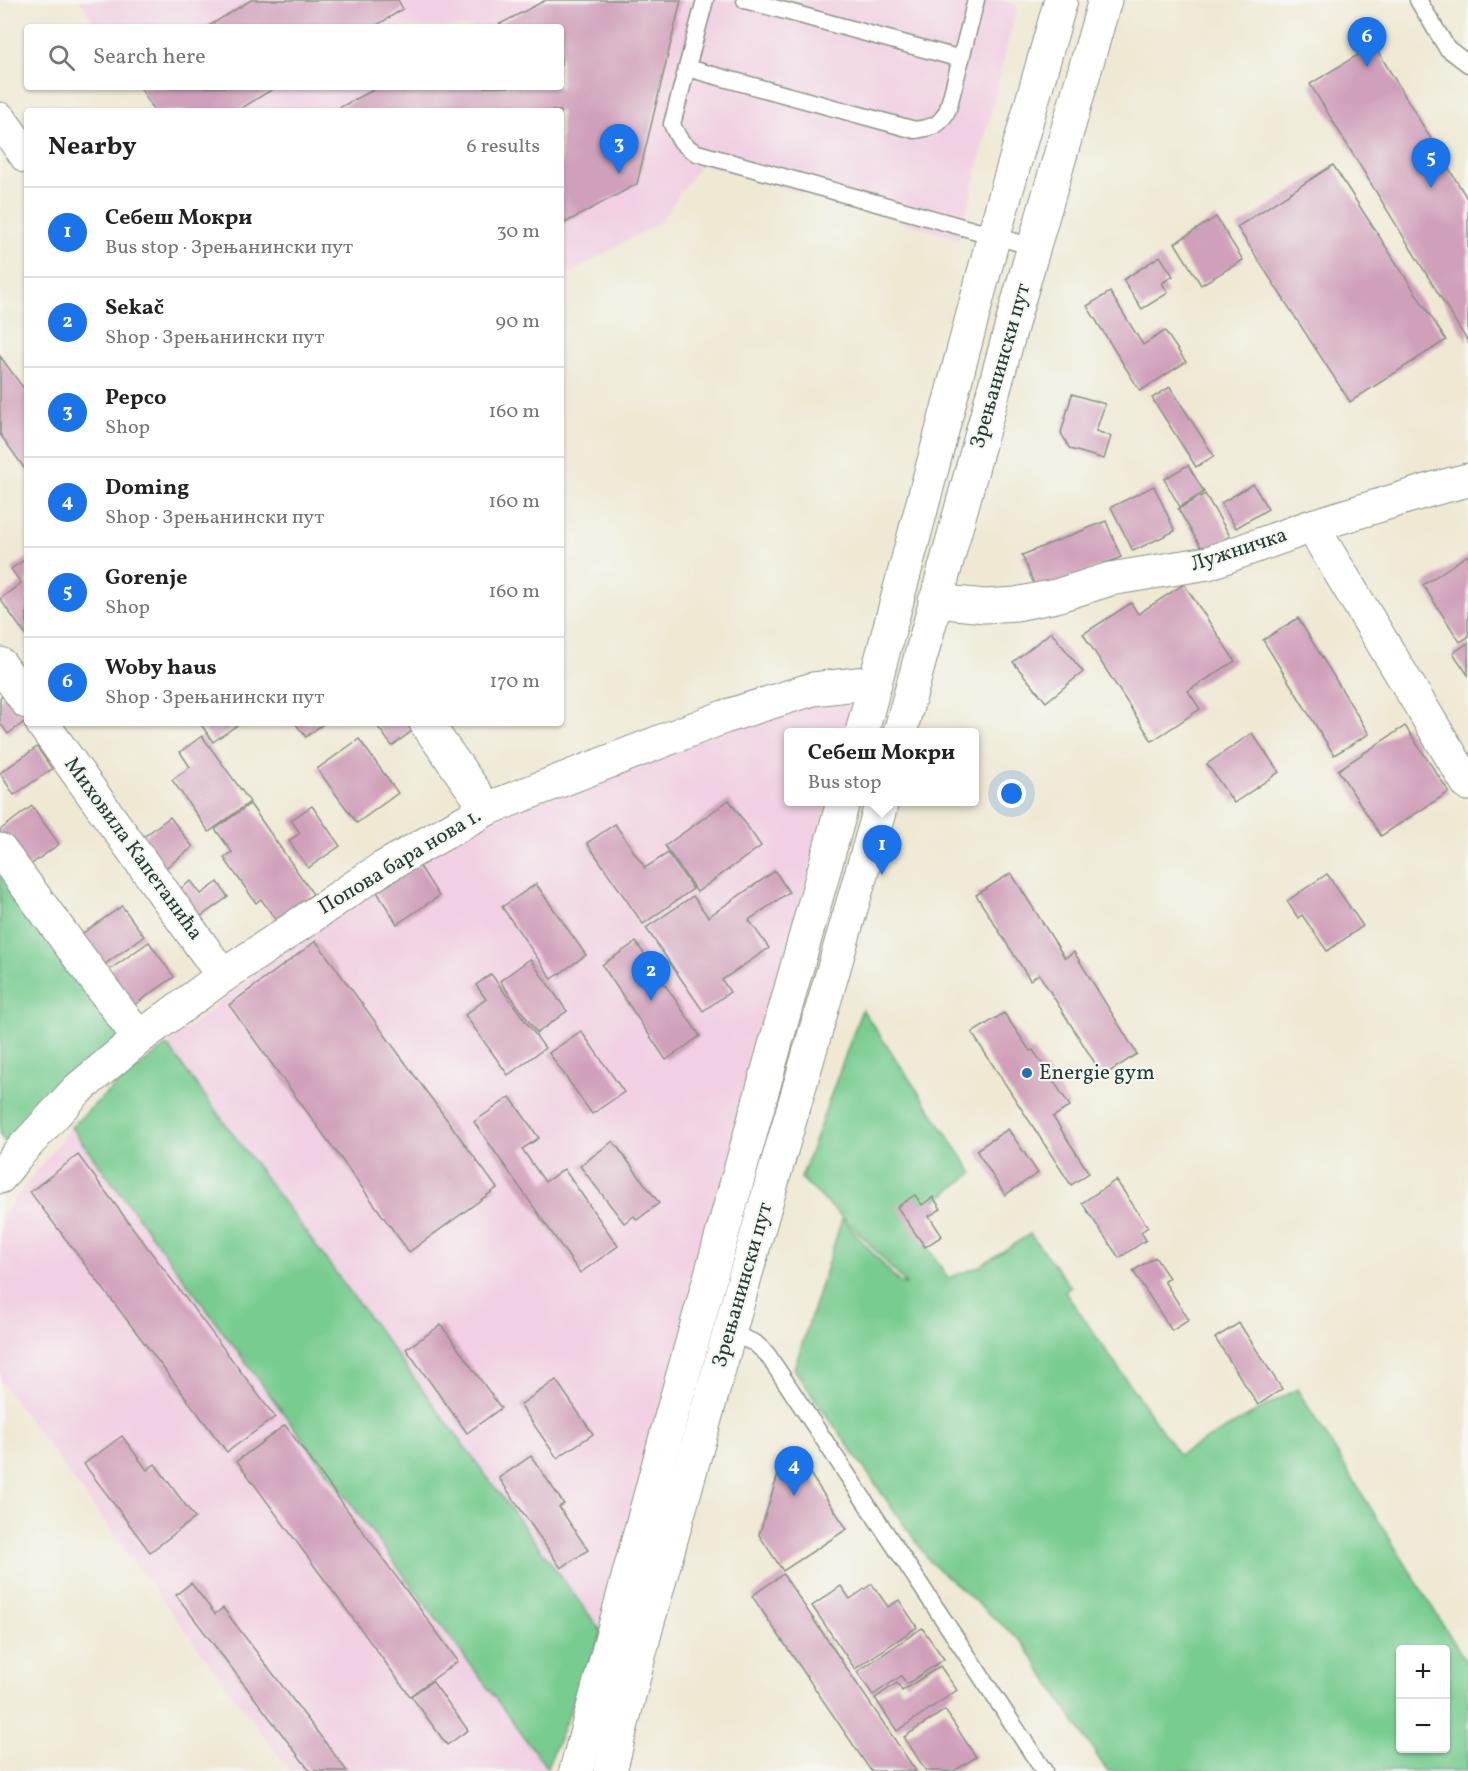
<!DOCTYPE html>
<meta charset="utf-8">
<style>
:root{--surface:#fff;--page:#f2f2f2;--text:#222;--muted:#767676;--line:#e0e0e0;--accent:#1a73e8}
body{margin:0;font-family:Vollkorn,serif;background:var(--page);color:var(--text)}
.controls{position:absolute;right:18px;bottom:18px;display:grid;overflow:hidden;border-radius:6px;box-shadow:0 2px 4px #0004}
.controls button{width:54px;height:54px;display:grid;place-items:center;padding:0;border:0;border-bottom:2px solid var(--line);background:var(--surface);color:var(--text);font:30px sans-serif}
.you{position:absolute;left:1012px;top:794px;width:21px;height:21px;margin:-15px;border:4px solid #fff;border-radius:50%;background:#1a73e8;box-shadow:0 0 0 9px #1a73e833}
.badge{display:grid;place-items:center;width:39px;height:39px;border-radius:50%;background:var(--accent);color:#fff;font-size:20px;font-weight:700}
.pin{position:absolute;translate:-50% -50px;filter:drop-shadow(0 2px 3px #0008)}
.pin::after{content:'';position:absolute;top:32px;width:21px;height:18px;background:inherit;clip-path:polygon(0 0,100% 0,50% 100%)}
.popup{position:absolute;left:784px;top:728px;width:195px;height:78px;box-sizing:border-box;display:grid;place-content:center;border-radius:6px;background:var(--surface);filter:drop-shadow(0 2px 4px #0005);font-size:20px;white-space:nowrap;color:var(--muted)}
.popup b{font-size:22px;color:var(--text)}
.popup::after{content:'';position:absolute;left:50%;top:100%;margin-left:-12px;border:12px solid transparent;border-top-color:var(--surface)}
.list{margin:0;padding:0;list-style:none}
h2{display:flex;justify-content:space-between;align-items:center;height:78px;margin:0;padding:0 24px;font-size:26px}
h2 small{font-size:20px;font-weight:400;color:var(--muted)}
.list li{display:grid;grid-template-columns:39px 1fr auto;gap:18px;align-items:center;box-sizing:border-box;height:90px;padding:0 24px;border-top:2px solid var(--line)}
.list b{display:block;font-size:22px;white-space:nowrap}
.list p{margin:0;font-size:20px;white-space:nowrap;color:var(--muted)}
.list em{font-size:20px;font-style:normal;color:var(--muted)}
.icon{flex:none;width:33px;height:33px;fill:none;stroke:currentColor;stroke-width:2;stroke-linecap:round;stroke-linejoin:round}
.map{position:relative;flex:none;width:1468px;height:1771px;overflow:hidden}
.search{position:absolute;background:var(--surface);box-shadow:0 2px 4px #0004;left:24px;top:24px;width:540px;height:66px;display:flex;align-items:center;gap:15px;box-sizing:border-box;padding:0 21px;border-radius:6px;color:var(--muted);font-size:22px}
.panel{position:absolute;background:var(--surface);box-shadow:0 2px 4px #0004;left:24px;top:108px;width:540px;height:618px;border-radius:6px}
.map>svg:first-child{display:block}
.built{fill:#f1d0e3}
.green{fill:#78cc90;stroke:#4c8462;stroke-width:1.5;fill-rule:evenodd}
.building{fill:#d0a0ba}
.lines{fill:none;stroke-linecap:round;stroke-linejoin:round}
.lane-casing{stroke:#879384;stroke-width:19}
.street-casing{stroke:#879384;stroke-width:35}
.secondary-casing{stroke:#879384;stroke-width:35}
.lane{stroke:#fff;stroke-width:16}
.street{stroke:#fff;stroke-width:33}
.secondary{stroke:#fff;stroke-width:33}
.poi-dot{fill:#1f6fb2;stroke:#f6f6f2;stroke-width:2}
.labels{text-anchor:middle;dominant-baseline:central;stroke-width:4.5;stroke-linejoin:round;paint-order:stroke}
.street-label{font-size:21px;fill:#1f3d34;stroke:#f6f6f2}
.poi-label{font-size:21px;fill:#1f3d34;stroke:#f6f6f2;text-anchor:start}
</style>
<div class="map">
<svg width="1468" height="1771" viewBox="0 0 1468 1771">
<rect width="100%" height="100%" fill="#f6f6f2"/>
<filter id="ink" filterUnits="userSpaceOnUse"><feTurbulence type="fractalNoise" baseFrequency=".0167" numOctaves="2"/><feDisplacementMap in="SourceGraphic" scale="12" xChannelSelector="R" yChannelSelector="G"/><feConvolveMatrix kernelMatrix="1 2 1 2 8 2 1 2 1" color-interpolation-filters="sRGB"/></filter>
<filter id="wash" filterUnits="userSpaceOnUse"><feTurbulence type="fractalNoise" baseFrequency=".008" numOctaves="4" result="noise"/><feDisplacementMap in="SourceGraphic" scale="24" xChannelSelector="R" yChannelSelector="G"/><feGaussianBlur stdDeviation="1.35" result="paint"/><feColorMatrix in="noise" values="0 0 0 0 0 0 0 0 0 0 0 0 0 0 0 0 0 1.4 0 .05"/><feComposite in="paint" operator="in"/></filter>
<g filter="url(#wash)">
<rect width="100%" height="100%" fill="#efe9d4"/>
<g class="built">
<polygon points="79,0 1002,0 1017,6 960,239 701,164 660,222 561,278 561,111 155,111 139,87 561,87 561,27 98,27"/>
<polygon points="816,695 852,707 846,732 789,732 789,802 827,802 602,1632 167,1045 341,905 487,822"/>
<polygon points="71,1127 547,1768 546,1771 290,1771 0,1381 0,1218"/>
</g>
<g class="green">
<polygon points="0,868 124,1036 9,1146 0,1135"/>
<path d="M862,1009l111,164 -63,47 38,58 30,-11 52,-33 41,53 -6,5 114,163 118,-66 171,276v106h-361l-84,-128 -92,-80 -137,-194 48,-150 57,63 8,3 -43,-47 -63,-60zM1400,1650h46v98h-46z"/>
<polygon points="167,1045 602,1632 547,1768 71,1127 113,1087"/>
</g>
<g id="blocks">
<g class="building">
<polygon points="251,0 398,0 403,9 374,27 207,27"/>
<polygon points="546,0 681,0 637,184 561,225 561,111 333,111 379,87 561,87 561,27 494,27"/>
<polygon points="1374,45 1468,200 1468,342 1310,84"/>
<polygon points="140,87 276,87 237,111 154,111"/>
<polygon points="1333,165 1446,340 1350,402 1237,227"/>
<polygon points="1216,217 1243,260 1201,285 1175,243"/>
<polygon points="1160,256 1173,276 1162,283 1168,293 1142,309 1123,280"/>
<polygon points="1110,292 1143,345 1165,331 1186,362 1140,391 1087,306"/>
<polygon points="0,356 27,393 27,472 0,434"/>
<polygon points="1170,387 1214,456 1196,467 1152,398"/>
<polygon points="1072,394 1105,404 1096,431 1111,436 1104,459 1070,449 1061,433"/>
<polygon points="1188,465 1204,492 1180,507 1164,479"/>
<polygon points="1253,484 1268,509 1236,528 1221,503"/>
<polygon points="1154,486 1175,531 1133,551 1111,507"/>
<polygon points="1205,494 1230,536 1204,552 1178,509"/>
<polygon points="1106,521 1121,557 1037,592 1022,555"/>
<polygon points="1468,555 1468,637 1460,642 1423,585"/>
<polygon points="27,558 27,637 0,599 21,583 11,569"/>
<polygon points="1184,584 1235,661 1188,691 1200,709 1152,741 1083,634 1131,603 1138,614"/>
<polygon points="1298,618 1369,734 1334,755 1263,640"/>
<polygon points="1051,632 1083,672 1046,702 1013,662"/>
<polygon points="1468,643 1468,675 1453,653"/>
<polygon points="8,693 27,720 8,734 0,723 0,698"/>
<polygon points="200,723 240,723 213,742"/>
<polygon points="295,723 324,723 306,737"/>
<polygon points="375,723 406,723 412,731 392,746"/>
<polygon points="1405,726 1449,792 1381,836 1338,770"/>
<polygon points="1252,733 1279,772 1234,803 1207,764"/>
<polygon points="202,736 250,802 209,832 172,780 190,767 180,752"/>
<polygon points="359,739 398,793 357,823 317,769"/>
<polygon points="37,747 52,769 14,795 0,773"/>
<polygon points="729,800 761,846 697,892 665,846"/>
<polygon points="250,804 313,894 276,920 261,899 256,903 224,858 232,852 215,829"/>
<polygon points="32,806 59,844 26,868 0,833 0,830"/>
<polygon points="312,806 340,846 308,868 289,841 300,833 291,820"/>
<polygon points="170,817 193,847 164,869 141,839"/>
<polygon points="615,824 645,868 668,853 693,889 643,924 587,843"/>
<polygon points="419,865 439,896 397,924 377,892"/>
<polygon points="775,871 789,892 749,920 769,948 722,980 730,992 703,1011 646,928 693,896 708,917"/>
<polygon points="1011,873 1065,958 1074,952 1137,1054 1103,1076 1039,974 1030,980 976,895"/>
<polygon points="1327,874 1363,926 1327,951 1302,915 1298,918 1287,901"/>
<polygon points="191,881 201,894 218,882 228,897 197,919 177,891"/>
<polygon points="536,884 586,955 552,979 502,907"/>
<polygon points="122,906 144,936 101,967 79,936"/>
<polygon points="316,941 497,1188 409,1252 229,1005"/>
<polygon points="149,942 174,977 127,1010 102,975"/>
<polygon points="636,942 700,1036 666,1060 602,965"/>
<polygon points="530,959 567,1011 537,1033 500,981"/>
<polygon points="491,974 545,1048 508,1075 465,1015 486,999 476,985"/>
<polygon points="1004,1013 1030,1051 1033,1050 1070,1106 1053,1117 1089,1173 1071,1185 972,1033"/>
<polygon points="581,1031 624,1092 592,1114 549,1053"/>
<polygon points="510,1097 539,1138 522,1149 545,1182 564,1169 618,1246 580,1273 474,1122"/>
<polygon points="1008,1129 1038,1173 1005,1195 976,1150"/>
<polygon points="613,1141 659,1203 637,1220 634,1216 624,1223 580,1166"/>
<polygon points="78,1155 275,1417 227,1452 30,1192"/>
<polygon points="1116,1180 1148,1227 1141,1232 1146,1240 1119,1258 1082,1203"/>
<polygon points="915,1195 922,1205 933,1197 941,1209 929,1216 942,1236 925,1247 897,1207"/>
<polygon points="1155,1257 1169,1278 1164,1281 1189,1320 1172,1331 1133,1271"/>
<polygon points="1239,1323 1282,1389 1258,1405 1215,1338"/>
<polygon points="441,1325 501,1408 467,1433 406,1349"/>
<polygon points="556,1380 593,1434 557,1458 520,1405"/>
<polygon points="285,1425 458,1661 410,1696 237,1461"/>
<polygon points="122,1436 147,1470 155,1464 195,1518 150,1552 84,1464"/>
<polygon points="796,1453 847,1529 783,1571 759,1535 782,1462"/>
<polygon points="531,1456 564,1504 559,1507 588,1550 561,1568 499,1478"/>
<polygon points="783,1574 847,1669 916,1771 871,1771 752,1596"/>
<polygon points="191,1583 215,1614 223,1608 347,1771 310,1771 176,1595"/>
<polygon points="872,1584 888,1607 899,1600 917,1627 855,1669 812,1606 841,1586 850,1599"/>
<polygon points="922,1628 944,1659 907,1684 901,1676 873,1695 857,1672"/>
<polygon points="940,1666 957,1690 897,1731 875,1698 897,1683 902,1691"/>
<polygon points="432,1681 468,1730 447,1745 411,1696"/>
<polygon points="945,1710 976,1757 954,1771 926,1771 904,1737"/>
</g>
</g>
</g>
<g filter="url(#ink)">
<use href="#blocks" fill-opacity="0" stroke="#879384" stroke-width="1.5"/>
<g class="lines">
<g class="lane-casing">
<g id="lane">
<path d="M705,0l-33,124c6,15 11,22 25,29l337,94"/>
<polyline points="745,0 961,59"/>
<polyline points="1418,0 1447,48 1468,64"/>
<path d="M687,68l228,62c19,-3 25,-4 33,-21l28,-109"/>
<polyline points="730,1333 755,1343 767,1354 1044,1771"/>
</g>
</g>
<g class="street-casing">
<g id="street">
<polyline points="0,119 27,157"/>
<polyline points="1312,526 1468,784"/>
<polyline points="935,601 985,606 1016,604 1056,596 1110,579 1208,563 1312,526 1433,489 1468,480"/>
<polyline points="0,664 27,702"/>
<polyline points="42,723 223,976"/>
<polyline points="426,723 487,809"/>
<polyline points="0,850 139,1038"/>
<polyline points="0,1177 17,1155 77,1090 139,1038 223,976 381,869 487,809 724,717 813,689 875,682"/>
</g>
</g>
<g class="secondary-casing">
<g id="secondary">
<polyline points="862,732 994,235 1061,0"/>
<polyline points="900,732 1018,302 1105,0"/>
<polyline points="576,1771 672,1414 843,802"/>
<polyline points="610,1771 647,1625 763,1213 882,802"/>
</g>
</g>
<use href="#lane" class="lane"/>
<use href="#street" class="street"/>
<use href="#secondary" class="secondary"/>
</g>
</g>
<circle class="poi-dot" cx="1027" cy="1073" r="6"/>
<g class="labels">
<g class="street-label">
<text transform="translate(1001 366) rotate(-74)">Зрењанински пут</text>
<text transform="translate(1239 550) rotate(-18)">Лужничка</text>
<text transform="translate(133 849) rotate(54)">Миховила Капетанића</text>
<text transform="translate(400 862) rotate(-31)">Попова бара нова 1.</text>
<text transform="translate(743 1285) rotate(-74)">Зрењанински пут</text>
</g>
<g class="poi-label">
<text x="1039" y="1073">Energie gym</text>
</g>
</g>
</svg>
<div class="controls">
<button>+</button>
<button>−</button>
</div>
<div class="you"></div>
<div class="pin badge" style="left:882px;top:875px">1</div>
<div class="popup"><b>Себеш Мокри</b>Bus stop</div>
<div class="pin badge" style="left:651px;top:1001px">2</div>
<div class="pin badge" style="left:619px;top:174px">3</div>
<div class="pin badge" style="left:794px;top:1496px">4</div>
<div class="pin badge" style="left:1431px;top:188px">5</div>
<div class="pin badge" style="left:1367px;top:67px">6</div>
<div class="search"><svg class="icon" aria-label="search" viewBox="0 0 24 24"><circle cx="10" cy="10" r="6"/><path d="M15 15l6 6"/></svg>Search here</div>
<section class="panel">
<h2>Nearby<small>6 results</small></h2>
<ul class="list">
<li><span class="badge">1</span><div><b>Себеш Мокри</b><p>Bus stop · Зрењанински пут</p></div><em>30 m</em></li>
<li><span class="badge">2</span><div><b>Sekač</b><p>Shop · Зрењанински пут</p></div><em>90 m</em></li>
<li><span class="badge">3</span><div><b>Pepco</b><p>Shop</p></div><em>160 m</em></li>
<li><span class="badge">4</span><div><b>Doming</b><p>Shop · Зрењанински пут</p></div><em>160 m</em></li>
<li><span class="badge">5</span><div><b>Gorenje</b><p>Shop</p></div><em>160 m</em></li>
<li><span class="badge">6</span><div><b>Woby haus</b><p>Shop · Зрењанински пут</p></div><em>170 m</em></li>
</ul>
</section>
</div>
